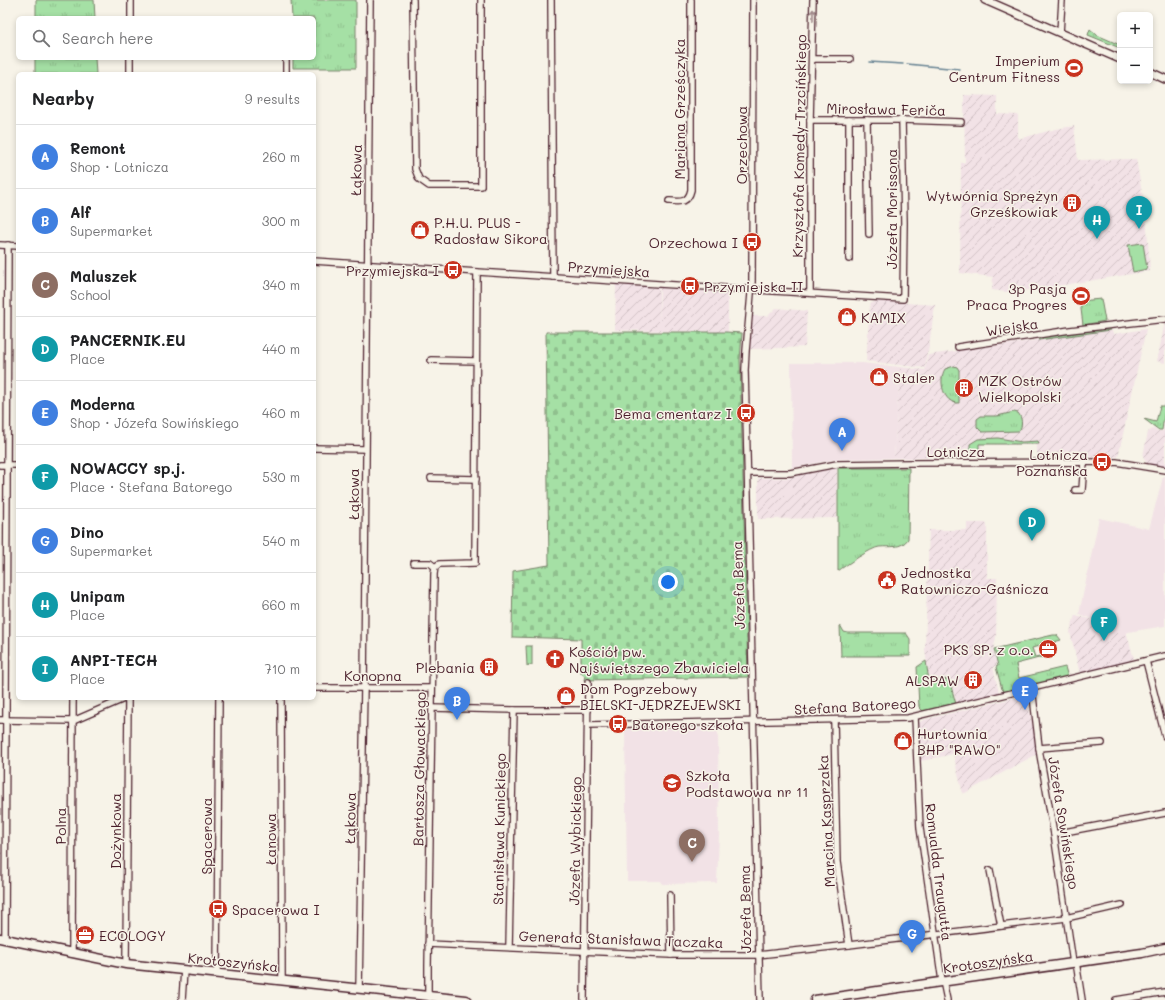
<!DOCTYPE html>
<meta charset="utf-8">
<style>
:root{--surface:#fff;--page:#f2f2f2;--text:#202124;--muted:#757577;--line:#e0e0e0;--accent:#c8321e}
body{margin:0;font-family:Mali,sans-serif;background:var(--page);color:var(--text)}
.controls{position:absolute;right:12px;top:12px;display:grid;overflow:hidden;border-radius:6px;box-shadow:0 2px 6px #0003}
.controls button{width:36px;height:36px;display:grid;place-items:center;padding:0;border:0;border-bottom:1px solid var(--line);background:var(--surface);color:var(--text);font:20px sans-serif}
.you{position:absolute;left:668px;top:582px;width:14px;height:14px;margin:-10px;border:3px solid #fff;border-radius:50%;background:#1a73e8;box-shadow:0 0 0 6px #1a73e833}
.badge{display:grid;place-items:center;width:26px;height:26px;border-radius:50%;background:var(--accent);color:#fff;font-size:13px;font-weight:700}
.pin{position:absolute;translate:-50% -33px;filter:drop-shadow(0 1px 2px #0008)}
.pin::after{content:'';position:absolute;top:21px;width:14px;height:12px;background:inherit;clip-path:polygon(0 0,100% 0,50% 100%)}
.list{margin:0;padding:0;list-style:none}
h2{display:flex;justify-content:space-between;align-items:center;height:52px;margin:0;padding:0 16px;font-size:17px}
h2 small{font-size:13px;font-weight:400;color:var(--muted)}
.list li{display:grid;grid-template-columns:26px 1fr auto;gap:12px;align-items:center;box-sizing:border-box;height:64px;padding:0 16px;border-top:1px solid var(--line)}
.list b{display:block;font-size:15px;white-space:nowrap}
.list p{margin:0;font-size:13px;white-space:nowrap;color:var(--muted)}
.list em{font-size:13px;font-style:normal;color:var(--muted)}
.icon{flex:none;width:22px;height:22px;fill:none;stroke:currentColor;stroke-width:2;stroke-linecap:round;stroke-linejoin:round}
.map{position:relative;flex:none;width:1165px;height:1000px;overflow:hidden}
.search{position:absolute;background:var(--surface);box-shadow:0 2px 6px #0003;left:16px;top:16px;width:300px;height:44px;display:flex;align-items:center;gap:10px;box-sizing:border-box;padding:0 14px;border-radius:6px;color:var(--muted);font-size:15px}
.panel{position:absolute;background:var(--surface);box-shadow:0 2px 6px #0003;left:16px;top:72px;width:300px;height:628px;border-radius:6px}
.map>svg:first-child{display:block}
.built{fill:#f2e2e6}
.industrial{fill:url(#industrial-furrows)}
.grass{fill:url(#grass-tufts);stroke:#788068}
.cemetery{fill:url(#cemetery-stones);stroke:#788068}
.pitch{fill:#a5e0a5;stroke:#788068}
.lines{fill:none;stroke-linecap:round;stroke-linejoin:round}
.stream{stroke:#678393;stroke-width:1.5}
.minor-casing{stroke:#4a1f2b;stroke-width:8}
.tertiary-casing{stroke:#4a1f2b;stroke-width:10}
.primary-casing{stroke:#4a1f2b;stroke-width:11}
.minor{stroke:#f7f3e8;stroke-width:5.5}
.tertiary{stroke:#f7f3e8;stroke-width:7}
.primary{stroke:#f7f3e8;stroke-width:8}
.oneway{stroke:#a0898a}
.labels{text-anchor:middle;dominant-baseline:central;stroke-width:3;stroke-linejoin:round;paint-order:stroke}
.poi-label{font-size:14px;fill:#4a1f2b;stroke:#f7f3e8;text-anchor:start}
.street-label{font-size:14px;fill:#4a1f2b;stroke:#f7f3e8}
</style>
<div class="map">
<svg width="1165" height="1000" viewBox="0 0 1165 1000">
<defs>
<pattern id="industrial-furrows" width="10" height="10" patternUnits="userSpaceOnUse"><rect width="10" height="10" fill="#f2e2e6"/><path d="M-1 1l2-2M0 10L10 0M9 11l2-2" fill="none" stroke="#d1c1c5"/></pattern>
<pattern id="grass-tufts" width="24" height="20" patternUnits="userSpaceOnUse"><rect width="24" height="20" fill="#a5e0a5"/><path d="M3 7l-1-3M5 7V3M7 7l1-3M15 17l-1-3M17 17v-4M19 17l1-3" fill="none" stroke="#90c08e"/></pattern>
<pattern id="cemetery-stones" width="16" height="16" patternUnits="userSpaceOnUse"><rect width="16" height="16" fill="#a5e0a5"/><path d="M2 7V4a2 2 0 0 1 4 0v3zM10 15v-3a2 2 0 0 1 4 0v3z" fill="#90c08e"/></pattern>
</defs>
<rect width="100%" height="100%" fill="#f7f3e8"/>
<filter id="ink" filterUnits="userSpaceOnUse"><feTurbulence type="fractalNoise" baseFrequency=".025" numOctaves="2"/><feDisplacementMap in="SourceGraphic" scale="8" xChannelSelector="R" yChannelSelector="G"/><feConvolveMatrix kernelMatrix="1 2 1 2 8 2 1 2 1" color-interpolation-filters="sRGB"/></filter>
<g filter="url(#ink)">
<g class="built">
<polygon points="791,363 862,363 900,367 894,458 837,459 792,468"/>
<polygon points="1165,476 1165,626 1103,636 1092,634 1095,620 1079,614 1099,518 1149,529 1163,477"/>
<polygon points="663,728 663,730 665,730 666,728 718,728 719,835 717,883 662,884 661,881 627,881 625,729"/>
</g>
<g class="industrial">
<polygon points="964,95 997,96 997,114 1018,115 1018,139 1056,129 1074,126 1078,160 1136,159 1146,214 1150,271 1039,289 1006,292 992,290 993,277 960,273 961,163 965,162"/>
<polygon points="616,285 659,288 660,323 660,288 729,293 728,299 728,332 615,330"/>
<polygon points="876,301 935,305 928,352 927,353 925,368 866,361 870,304"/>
<polygon points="776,308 807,311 805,347 750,349 753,316 768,316"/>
<polygon points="1165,322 1165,363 1157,361"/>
<polygon points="1146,329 1118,457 1037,458 1037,445 982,444 982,452 938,451 928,458 894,458 900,367 925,370 928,355 1111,330 1114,334"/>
<polygon points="1165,416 1165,467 1147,463 1143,456 1148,432 1153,429 1158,431 1163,431"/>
<polygon points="837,468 837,518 758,519 758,478 788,478"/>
<polygon points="967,523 987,523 987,578 997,578 996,638 993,650 997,665 993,667 999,693 957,703 949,677 929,680 925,649 929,530 967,530"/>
<polygon points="1075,615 1095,620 1093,634 1103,636 1126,631 1134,659 1080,674 1070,632"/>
<polygon points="1026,695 1039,753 963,794 953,754 921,761 919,723 923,720"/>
</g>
<g class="grass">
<polygon points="36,0 94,0 95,18 36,18"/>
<polygon points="291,0 356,0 356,68 293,68 293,58 314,58 314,18 292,18"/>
<polygon points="1090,29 1097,35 1120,45 1120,48 1088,35"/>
<polygon points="35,58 95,58 96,74 35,74"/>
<polygon points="1101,299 1105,321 1083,325 1080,301"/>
<polygon points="1110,328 1111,330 1039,340 1042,337"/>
<path d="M954,366l3,1 2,3v33c-16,1 -21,-23 -14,-34z"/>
<polygon points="1160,406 1165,406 1165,408 1162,430 1159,430 1144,419 1156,422"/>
<path d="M1014,412l4,1c4,4 5,13 1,18l-37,1 -5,-5v-8l4,-3h16z"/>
<polygon points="998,438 1022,442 1038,441 1039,444 979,444 979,451 970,451 970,444 978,439"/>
<path d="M838,468h71l-1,71c-7,10 -17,7 -29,8 -8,1 -33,18 -41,24z"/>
<polygon points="840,625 844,632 848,633 906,633 910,639 910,656 841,656"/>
<polygon points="1053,635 1057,635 1061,640 1032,648 1035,657 1054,653 1054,654 1016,664 1019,678 1065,667 1068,677 1005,692 1002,689 996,667 998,666 994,649"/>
<polygon points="526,646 532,646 532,665 527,666"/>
<polygon points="926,661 929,681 949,679 956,704 924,712 919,707 917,667"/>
</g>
<polygon class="cemetery" points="546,332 726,332 742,333 740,360 748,677 584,680 585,676 581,673 581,639 512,637 513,571 549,565"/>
<polygon class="pitch" points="1143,243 1147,269 1133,272 1128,245"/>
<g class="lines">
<g class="stream">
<polyline points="869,62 903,64"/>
<polyline points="907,64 959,69"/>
</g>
<g class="minor-casing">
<g id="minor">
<polyline points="413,0 415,169 419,179 429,186 481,186 481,0"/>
<polyline points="551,0 553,277"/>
<polyline points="753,0 752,282 746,351 745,370 760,1000"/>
<polyline points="131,18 131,0"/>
<polyline points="1060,33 1062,0"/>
<polyline points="812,59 850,59"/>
<polyline points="130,74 130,58"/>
<polyline points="286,74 286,58"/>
<polyline points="810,120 902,120 961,122"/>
<polyline points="849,120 849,259"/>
<polyline points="867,120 869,234"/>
<path d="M669,201c12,1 19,2 22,-11v-190"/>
<polyline points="0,245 18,246"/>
<polyline points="314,261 659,284 903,299 904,223 902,120"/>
<polyline points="810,292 810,120 813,0"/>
<polyline points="958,347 1070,330 1165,319"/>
<polyline points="431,360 476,361"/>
<polyline points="314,448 365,449"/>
<polyline points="0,465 18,465"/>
<polyline points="748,473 790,473 837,464 910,463 1116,462 1165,470"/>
<polyline points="431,478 476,479"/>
<polyline points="1075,490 1082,490 1084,462"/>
<polyline points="414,563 430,563 435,567"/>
<polyline points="1146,661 1165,736"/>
<polyline points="314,688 432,688"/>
<polyline points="1032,688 1040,755 1054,834 1073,963"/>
<polyline points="281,698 282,981"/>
<polyline points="432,708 514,710 588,710"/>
<polyline points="915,717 920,828 942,981"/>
<polyline points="0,720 73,721 126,698"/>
<polyline points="834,720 837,862 849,945"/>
<polyline points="588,725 908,718 1165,656"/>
<polyline points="1039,748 1102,743"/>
<polyline points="1054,834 1165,813"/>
<polyline points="990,870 1001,926"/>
<polyline points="670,895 671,955"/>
<polyline points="5,939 8,245"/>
<polyline points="428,944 671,955 758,955 849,945 1066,918 1122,905"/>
<polyline points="509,947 514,710"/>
<polyline points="72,954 73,698"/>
<polyline points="1076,962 1082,1000"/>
<polyline points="126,964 128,698"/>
<polyline points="217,974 219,698"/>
<polyline points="943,981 947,1000"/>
<polyline points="359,989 364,687 370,0"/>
<polyline points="430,998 428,992 428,966 434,574 435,567 439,564 475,563 477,272"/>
<polyline points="182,1000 184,970"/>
<polyline points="584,1000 588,682"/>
<polyline points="1116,1000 1165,992"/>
</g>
</g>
<g class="tertiary-casing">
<g id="tertiary">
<polyline points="985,0 1120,59"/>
<polyline points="1150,72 1165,79"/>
</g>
</g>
<g class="primary-casing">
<g id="primary">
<polyline points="0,938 126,964 466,1000"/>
<polyline points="815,1000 1142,953 1165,948"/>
</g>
</g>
<use href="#minor" class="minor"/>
<use href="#tertiary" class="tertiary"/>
<use href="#primary" class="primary"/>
</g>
<defs><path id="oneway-shaft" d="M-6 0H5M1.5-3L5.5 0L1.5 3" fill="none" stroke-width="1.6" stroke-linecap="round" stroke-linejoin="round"/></defs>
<use class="oneway" href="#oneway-shaft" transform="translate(813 15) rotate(-90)"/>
</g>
<defs>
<g id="stadium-disc" transform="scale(1)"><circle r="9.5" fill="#c8321e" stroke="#f7f3e8"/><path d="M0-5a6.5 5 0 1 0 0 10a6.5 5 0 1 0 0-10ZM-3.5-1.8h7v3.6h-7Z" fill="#fff"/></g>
<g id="building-disc" transform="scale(1)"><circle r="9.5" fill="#c8321e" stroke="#f7f3e8"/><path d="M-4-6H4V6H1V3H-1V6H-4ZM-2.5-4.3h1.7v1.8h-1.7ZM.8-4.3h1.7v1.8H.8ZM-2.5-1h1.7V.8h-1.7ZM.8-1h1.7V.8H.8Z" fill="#fff"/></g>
<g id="shop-disc" transform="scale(1)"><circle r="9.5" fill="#c8321e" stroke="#f7f3e8"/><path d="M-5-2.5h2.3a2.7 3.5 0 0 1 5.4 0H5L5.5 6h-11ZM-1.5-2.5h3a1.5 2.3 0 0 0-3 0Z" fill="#fff"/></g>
<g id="bus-disc" transform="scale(1)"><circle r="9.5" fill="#c8321e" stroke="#f7f3e8"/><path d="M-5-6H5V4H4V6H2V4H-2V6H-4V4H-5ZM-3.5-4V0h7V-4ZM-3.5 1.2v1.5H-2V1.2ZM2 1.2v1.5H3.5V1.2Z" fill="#fff"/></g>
<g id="civic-disc" transform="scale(1)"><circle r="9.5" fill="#c8321e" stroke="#f7f3e8"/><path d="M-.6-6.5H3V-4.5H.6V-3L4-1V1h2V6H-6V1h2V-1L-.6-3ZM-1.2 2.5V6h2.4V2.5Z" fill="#fff"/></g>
<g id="office-disc" transform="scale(1)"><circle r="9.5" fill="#c8321e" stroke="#f7f3e8"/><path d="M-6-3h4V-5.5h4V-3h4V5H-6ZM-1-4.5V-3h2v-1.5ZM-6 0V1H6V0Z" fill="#fff"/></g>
<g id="church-disc" transform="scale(1)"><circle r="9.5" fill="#c8321e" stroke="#f7f3e8"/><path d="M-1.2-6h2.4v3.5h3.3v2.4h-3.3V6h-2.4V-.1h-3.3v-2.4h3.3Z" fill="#fff"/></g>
<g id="school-disc" transform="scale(1)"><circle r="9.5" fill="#c8321e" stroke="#f7f3e8"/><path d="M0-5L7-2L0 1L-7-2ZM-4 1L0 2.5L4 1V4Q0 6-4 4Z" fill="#fff"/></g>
</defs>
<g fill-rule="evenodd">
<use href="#stadium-disc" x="1074" y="68"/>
<use href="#building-disc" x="1072" y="203"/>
<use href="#shop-disc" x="420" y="230"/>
<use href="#bus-disc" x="752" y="242"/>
<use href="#bus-disc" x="453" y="270"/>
<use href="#bus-disc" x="690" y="286"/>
<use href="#stadium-disc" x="1081" y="296"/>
<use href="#shop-disc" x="847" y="317"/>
<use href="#shop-disc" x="879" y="377"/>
<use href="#building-disc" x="964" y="388"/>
<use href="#bus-disc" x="746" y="413"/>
<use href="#bus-disc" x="1102" y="462"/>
<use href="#civic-disc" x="887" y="580"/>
<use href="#office-disc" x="1048" y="649"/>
<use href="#church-disc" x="555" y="659"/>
<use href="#building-disc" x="489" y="667"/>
<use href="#building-disc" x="973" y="680"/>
<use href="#shop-disc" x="566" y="696"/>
<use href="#bus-disc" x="618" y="724"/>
<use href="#shop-disc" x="903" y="741"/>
<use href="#school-disc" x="672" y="783"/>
<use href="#bus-disc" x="218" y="909"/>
<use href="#office-disc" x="85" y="935"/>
</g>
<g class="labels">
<g class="poi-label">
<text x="1060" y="60" text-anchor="end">Imperium<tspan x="1060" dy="16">Centrum Fitness</tspan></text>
<text x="1058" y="195" text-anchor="end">Wytwórnia Sprężyn<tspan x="1058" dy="16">Grześkowiak</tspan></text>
<text x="434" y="222">P.H.U. PLUS -<tspan x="434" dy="16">Radosław Sikora</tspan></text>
<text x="738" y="242" text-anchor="end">Orzechowa I</text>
<text x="439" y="270" text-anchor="end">Przymiejska I</text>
<text x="704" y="286">Przymiejska II</text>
<text x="1067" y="288" text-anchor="end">3p Pasja<tspan x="1067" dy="16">Praca Progres</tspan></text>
<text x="861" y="317">KAMIX</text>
<text x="893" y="377">Staler</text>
<text x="978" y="380">MZK Ostrów<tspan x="978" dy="16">Wielkopolski</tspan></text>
<text x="732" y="413" text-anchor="end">Bema cmentarz I</text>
<text x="1088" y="454" text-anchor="end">Lotnicza<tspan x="1088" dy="16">Poznańska</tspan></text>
<text x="901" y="572">Jednostka<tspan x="901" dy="16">Ratowniczo-Gaśnicza</tspan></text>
<text x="1034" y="649" text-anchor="end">PKS SP. z o.o.</text>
<text x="569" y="651">Kościół pw.<tspan x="569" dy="16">Najświętszego Zbawiciela</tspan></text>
<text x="475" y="667" text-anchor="end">Plebania</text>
<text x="959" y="680" text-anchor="end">ALSPAW</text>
<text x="580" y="688">Dom Pogrzebowy<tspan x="580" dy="16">BIELSKI-JĘDRZEJEWSKI</tspan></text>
<text x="632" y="724">Batorego szkoła</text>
<text x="917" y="733">Hurtownia<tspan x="917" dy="16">BHP "RAWO"</tspan></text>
<text x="686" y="775">Szkoła<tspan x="686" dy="16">Podstawowa nr 11</tspan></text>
<text x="232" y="909">Spacerowa I</text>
<text x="99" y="935">ECOLOGY</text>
</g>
<g class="street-label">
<text transform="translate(679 109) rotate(-90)">Mariana Grześczyka</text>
<text transform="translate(886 109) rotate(1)">Mirosława Feriča</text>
<text transform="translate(741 145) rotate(-90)">Orzechowa</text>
<text transform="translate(799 146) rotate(-89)">Krzysztofa Komedy-Trzcińskiego</text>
<text transform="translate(356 170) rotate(-89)">Łąkowa</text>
<text transform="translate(891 209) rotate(-90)">Józefa Morissona</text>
<text transform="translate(609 269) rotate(4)">Przymiejska</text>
<text transform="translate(1012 327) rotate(-9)">Wiejska</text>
<text x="956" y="451">Lotnicza</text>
<text transform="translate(353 494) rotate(-90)">Łąkowa</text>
<text transform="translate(738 585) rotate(-92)">Józefa Bema</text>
<text x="373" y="675">Konopna</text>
<text transform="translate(855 706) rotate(-3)">Stefana Batorego</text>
<text transform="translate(419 769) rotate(-89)">Bartosza Głowackiego</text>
<text transform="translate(350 818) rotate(-89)">Łąkowa</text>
<text transform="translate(826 821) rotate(-93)">Marcina Kasprzaka</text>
<text transform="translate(1064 823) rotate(81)">Józefa Sowińskiego</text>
<text transform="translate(60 826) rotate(-90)">Polna</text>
<text transform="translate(499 829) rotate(-89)">Stanisława Kunickiego</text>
<text transform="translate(115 831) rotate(-90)">Dożynkowa</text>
<text transform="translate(206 836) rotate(-90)">Spacerowa</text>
<text transform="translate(270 839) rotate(-90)">Łanowa</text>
<text transform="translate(575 841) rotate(-89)">Józefa Wybickiego</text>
<text transform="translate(939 872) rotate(83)">Romualda Traugutta</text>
<text transform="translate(745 909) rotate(-91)">Józefa Bema</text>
<text transform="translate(621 939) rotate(2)">Generała Stanisława Taczaka</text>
<text transform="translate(233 962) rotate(6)">Krotoszyńska</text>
<text transform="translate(988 962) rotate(-8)">Krotoszyńska</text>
</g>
</g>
</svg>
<div class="controls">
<button>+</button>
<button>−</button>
</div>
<div class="you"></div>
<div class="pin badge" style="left:842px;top:451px;background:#3f7fe0">A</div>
<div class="pin badge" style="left:457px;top:720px;background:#3f7fe0">B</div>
<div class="pin badge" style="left:692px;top:862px;background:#8d6e63">C</div>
<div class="pin badge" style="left:1032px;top:541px;background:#0f9aa8">D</div>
<div class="pin badge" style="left:1025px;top:710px;background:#3f7fe0">E</div>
<div class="pin badge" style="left:1104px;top:641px;background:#0f9aa8">F</div>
<div class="pin badge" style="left:912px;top:953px;background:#3f7fe0">G</div>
<div class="pin badge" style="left:1097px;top:239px;background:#0f9aa8">H</div>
<div class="pin badge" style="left:1139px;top:229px;background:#0f9aa8">I</div>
<div class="search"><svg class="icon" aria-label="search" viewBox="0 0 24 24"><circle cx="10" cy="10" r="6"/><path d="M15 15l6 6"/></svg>Search here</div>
<section class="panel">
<h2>Nearby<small>9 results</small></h2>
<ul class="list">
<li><span class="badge" style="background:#3f7fe0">A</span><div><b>Remont</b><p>Shop · Lotnicza</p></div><em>260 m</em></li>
<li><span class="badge" style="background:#3f7fe0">B</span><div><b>Alf</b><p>Supermarket</p></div><em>300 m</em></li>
<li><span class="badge" style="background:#8d6e63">C</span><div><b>Maluszek</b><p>School</p></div><em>340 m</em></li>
<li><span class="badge" style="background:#0f9aa8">D</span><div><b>PANCERNIK.EU</b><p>Place</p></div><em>440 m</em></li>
<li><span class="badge" style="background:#3f7fe0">E</span><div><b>Moderna</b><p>Shop · Józefa Sowińskiego</p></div><em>460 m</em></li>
<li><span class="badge" style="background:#0f9aa8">F</span><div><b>NOWACCY sp.j.</b><p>Place · Stefana Batorego</p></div><em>530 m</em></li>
<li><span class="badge" style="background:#3f7fe0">G</span><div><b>Dino</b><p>Supermarket</p></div><em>540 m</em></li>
<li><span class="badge" style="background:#0f9aa8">H</span><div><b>Unipam</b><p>Place</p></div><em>660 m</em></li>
<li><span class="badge" style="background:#0f9aa8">I</span><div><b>ANPI-TECH</b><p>Place</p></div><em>710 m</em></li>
</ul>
</section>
</div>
